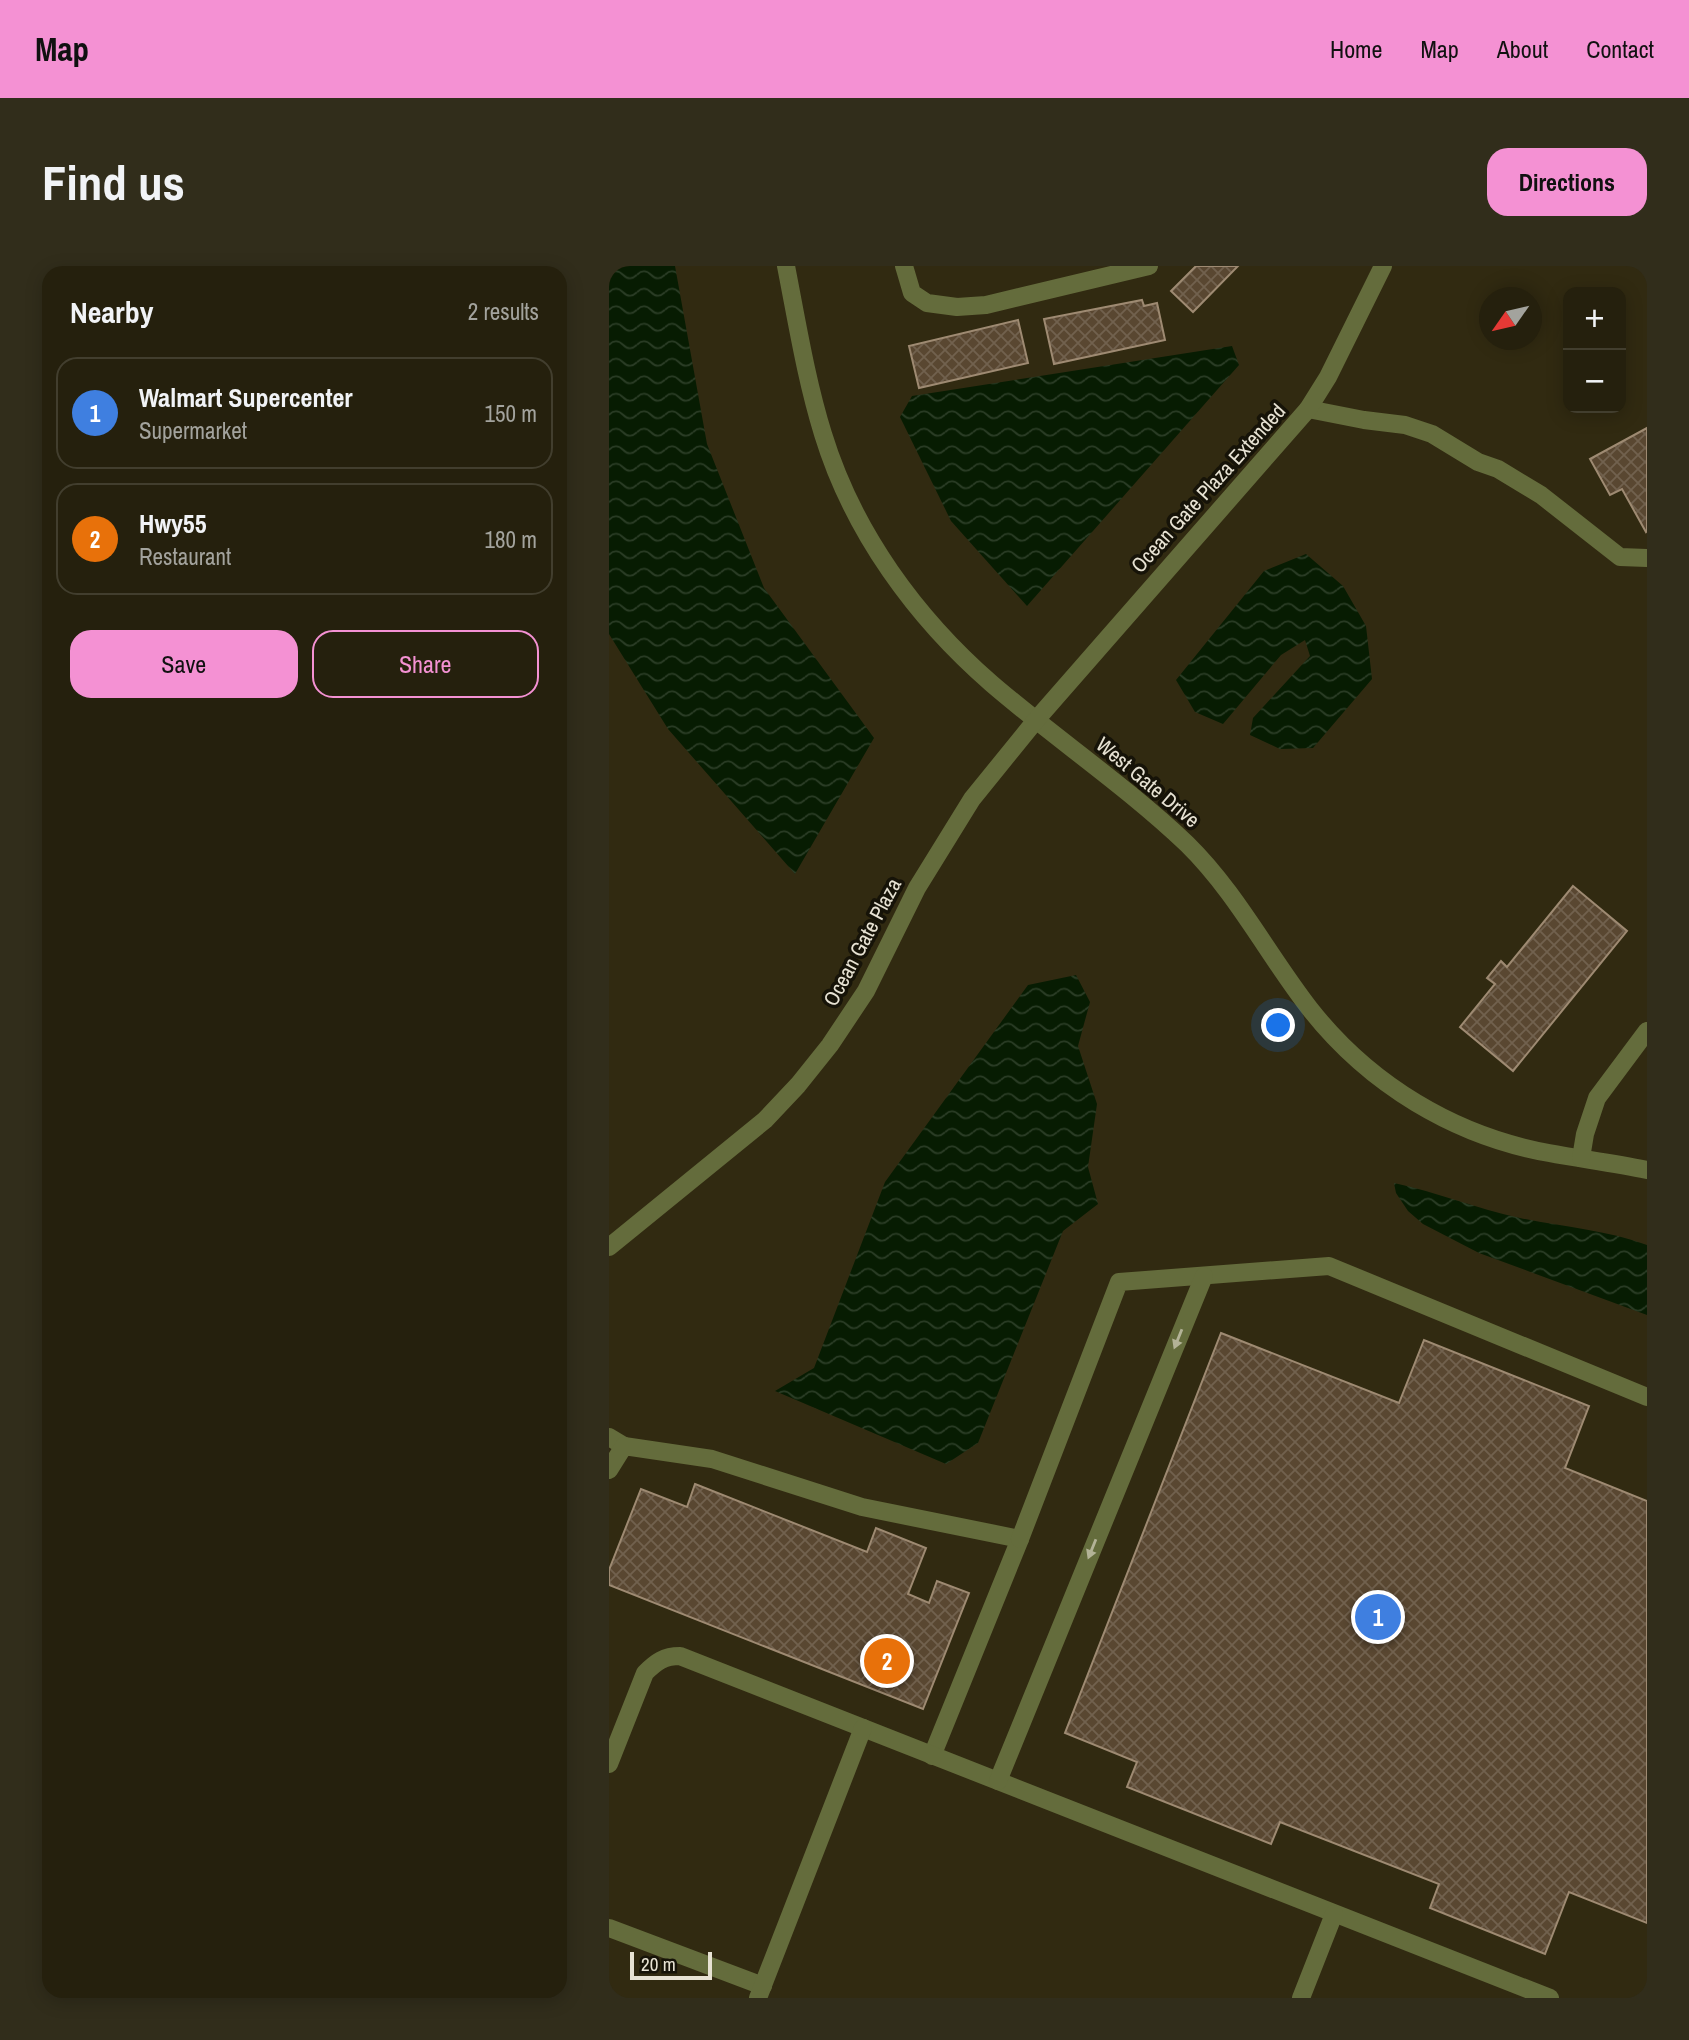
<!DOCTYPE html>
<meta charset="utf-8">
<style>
:root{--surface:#25200d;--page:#312d1b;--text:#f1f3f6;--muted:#a3a39d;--line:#423e2e;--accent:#f491d3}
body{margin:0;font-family:"Archivo Narrow",sans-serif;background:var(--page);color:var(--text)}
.controls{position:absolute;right:21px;top:21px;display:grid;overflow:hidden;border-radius:14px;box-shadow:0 4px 18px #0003}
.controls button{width:63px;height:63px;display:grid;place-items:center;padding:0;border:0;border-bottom:2px solid var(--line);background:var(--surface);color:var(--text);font:35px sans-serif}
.compass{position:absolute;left:870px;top:21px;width:63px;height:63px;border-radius:50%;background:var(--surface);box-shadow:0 4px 18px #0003;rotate:236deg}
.scale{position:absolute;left:21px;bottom:18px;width:82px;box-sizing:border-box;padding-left:7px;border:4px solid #e7e2d3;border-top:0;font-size:19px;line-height:24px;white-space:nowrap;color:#e7e2d3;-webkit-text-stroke:5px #161308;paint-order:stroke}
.you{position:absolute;left:670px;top:760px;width:24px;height:24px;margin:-18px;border:5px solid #fff;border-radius:50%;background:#1a73e8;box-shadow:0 0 0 10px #1a73e833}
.badge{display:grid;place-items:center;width:46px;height:46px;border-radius:50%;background:var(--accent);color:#fff;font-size:23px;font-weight:700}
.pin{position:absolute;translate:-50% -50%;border:4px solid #fff;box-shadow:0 2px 7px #0006}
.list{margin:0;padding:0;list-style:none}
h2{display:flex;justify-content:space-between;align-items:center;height:91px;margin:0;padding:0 28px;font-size:30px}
h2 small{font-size:23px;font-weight:400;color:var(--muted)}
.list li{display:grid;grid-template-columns:46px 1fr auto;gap:21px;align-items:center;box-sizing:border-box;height:112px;margin:0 14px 14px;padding:0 14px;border:2px solid var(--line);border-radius:21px}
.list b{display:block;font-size:26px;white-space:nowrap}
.list p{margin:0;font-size:23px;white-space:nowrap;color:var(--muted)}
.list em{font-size:23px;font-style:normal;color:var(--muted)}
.actions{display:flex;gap:14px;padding:21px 28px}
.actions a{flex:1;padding:16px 0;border:2px solid var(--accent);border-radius:21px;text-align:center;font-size:24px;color:var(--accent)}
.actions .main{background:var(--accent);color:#111}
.map{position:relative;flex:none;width:1038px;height:1732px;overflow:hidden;border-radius:21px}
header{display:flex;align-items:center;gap:42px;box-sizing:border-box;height:98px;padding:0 35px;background:var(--accent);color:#111}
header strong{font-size:33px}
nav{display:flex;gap:38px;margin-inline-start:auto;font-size:24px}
.intro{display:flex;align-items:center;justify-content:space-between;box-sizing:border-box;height:168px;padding:0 42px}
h1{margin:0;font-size:49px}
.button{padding:18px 32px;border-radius:21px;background:var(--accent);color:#111;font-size:24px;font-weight:700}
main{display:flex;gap:42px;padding:0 42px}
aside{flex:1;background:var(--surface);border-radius:21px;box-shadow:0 4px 18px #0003}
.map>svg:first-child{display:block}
.water{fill:url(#water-waves)}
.building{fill:url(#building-cross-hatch);stroke:#9e8a72;stroke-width:2}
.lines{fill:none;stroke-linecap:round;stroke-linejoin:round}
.minor{stroke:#646c3c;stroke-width:18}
.oneway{fill:#b3b397}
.labels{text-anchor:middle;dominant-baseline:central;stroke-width:7;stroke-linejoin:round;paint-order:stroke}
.street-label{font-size:21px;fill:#e7e2d3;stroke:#161308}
</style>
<header>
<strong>Map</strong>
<nav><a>Home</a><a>Map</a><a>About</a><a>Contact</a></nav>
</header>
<div class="intro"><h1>Find us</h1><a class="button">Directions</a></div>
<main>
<aside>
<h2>Nearby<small>2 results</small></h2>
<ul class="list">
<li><span class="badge" style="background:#3f7fe0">1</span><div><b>Walmart Supercenter</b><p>Supermarket</p></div><em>150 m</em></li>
<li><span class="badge" style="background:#e8710a">2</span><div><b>Hwy55</b><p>Restaurant</p></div><em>180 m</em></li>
</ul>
<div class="actions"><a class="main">Save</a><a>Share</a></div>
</aside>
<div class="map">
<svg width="1038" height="1732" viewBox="0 0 1038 1732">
<defs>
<pattern id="water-waves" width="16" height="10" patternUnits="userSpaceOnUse" patternTransform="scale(1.75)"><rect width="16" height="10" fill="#071c02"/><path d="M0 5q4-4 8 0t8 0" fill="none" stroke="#2b3d26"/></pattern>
<pattern id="building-cross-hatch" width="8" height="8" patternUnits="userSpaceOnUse" patternTransform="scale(1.75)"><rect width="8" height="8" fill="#594731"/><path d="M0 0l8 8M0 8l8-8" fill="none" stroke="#71614e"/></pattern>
</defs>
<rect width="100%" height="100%" fill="#312a11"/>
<g class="water">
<polygon points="0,0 66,0 98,178 155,322 265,472 186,608 59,463 0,368"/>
<polygon points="623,80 630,99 418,340 342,255 291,151 303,130"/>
<polygon points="697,288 734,320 757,360 763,413 704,482 671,483 641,469 644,452 701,390 696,374 672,389 614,458 586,446 567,414 655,305"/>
<polygon points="467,709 481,736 469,780 488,838 479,901 489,938 454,965 369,1177 337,1198 166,1125 205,1102 276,916 419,719"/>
<path d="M785,917c43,9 83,26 126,35 42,9 86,12 127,27v70l-168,-62 -56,-29 -15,-13 -12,-18z"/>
</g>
<g class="building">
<polygon points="587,0 629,0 584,46 562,25"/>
<polygon points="533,34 535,40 548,37 556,74 445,98 435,53"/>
<polygon points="409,54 419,97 310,122 300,80"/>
<polygon points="1038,162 1038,265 1037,266 1013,223 1001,229 981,193"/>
<polygon points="964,620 1018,665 904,805 851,761 886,718 878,712 892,695 898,701"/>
<polygon points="612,1067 790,1137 815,1074 980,1140 956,1202 1038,1235 1038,1657 960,1626 936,1688 821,1642 830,1618 671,1556 662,1578 518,1521 528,1496 456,1467"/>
<polygon points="86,1218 258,1286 267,1262 317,1282 299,1328 320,1337 328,1315 360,1327 314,1443 0,1319 0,1304 32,1223 78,1241"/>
</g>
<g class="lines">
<g class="minor">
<path d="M177,0c11,56 20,113 37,168 30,98 93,184 169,250 64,55 134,102 195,160 49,48 81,111 123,165 59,75 144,127 239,144 32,6 65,10 98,17"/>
<polyline points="295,0 303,27 318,37 348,41 377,39 540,0"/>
<polyline points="699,143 755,154 796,159 823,168 869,196 889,203 932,229 1011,291 1038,292"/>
<polyline points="972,892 976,868 988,832 1038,765"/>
<polyline points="0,981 156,854 189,819 221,779 257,725 308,622 363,533 427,454 699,143 719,111 774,0"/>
<polyline points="0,1171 15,1180"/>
<polyline points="0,1204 15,1180 103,1193 253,1241 411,1273 323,1490"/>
<polyline points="411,1273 510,1016 720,1000 1038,1131"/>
<path d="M0,1498l36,-91c11,-11 19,-17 35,-17l870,342"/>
<polyline points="389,1515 595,1010"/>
<polyline points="0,1662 154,1720"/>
<polyline points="149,1732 254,1462"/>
<polyline points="692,1732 725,1648"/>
</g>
</g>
<defs><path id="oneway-solid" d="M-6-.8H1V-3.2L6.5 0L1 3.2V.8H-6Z" transform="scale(1.75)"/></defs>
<g class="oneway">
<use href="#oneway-solid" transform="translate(569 1073) rotate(112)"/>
<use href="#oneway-solid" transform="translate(483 1283) rotate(112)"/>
</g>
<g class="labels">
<g class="street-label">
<text transform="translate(599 222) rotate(-48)">Ocean Gate Plaza Extended</text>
<text transform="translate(539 516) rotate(40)">West Gate Drive</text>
<text transform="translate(253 676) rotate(-62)">Ocean Gate Plaza</text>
</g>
</g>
</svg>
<div class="controls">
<button>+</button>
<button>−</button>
</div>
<svg class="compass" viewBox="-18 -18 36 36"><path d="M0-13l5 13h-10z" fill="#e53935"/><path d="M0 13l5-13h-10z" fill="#a3a39d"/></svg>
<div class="scale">20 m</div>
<div class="you"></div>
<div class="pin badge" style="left:769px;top:1351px;background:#3f7fe0">1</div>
<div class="pin badge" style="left:278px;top:1395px;background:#e8710a">2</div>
</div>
</main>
